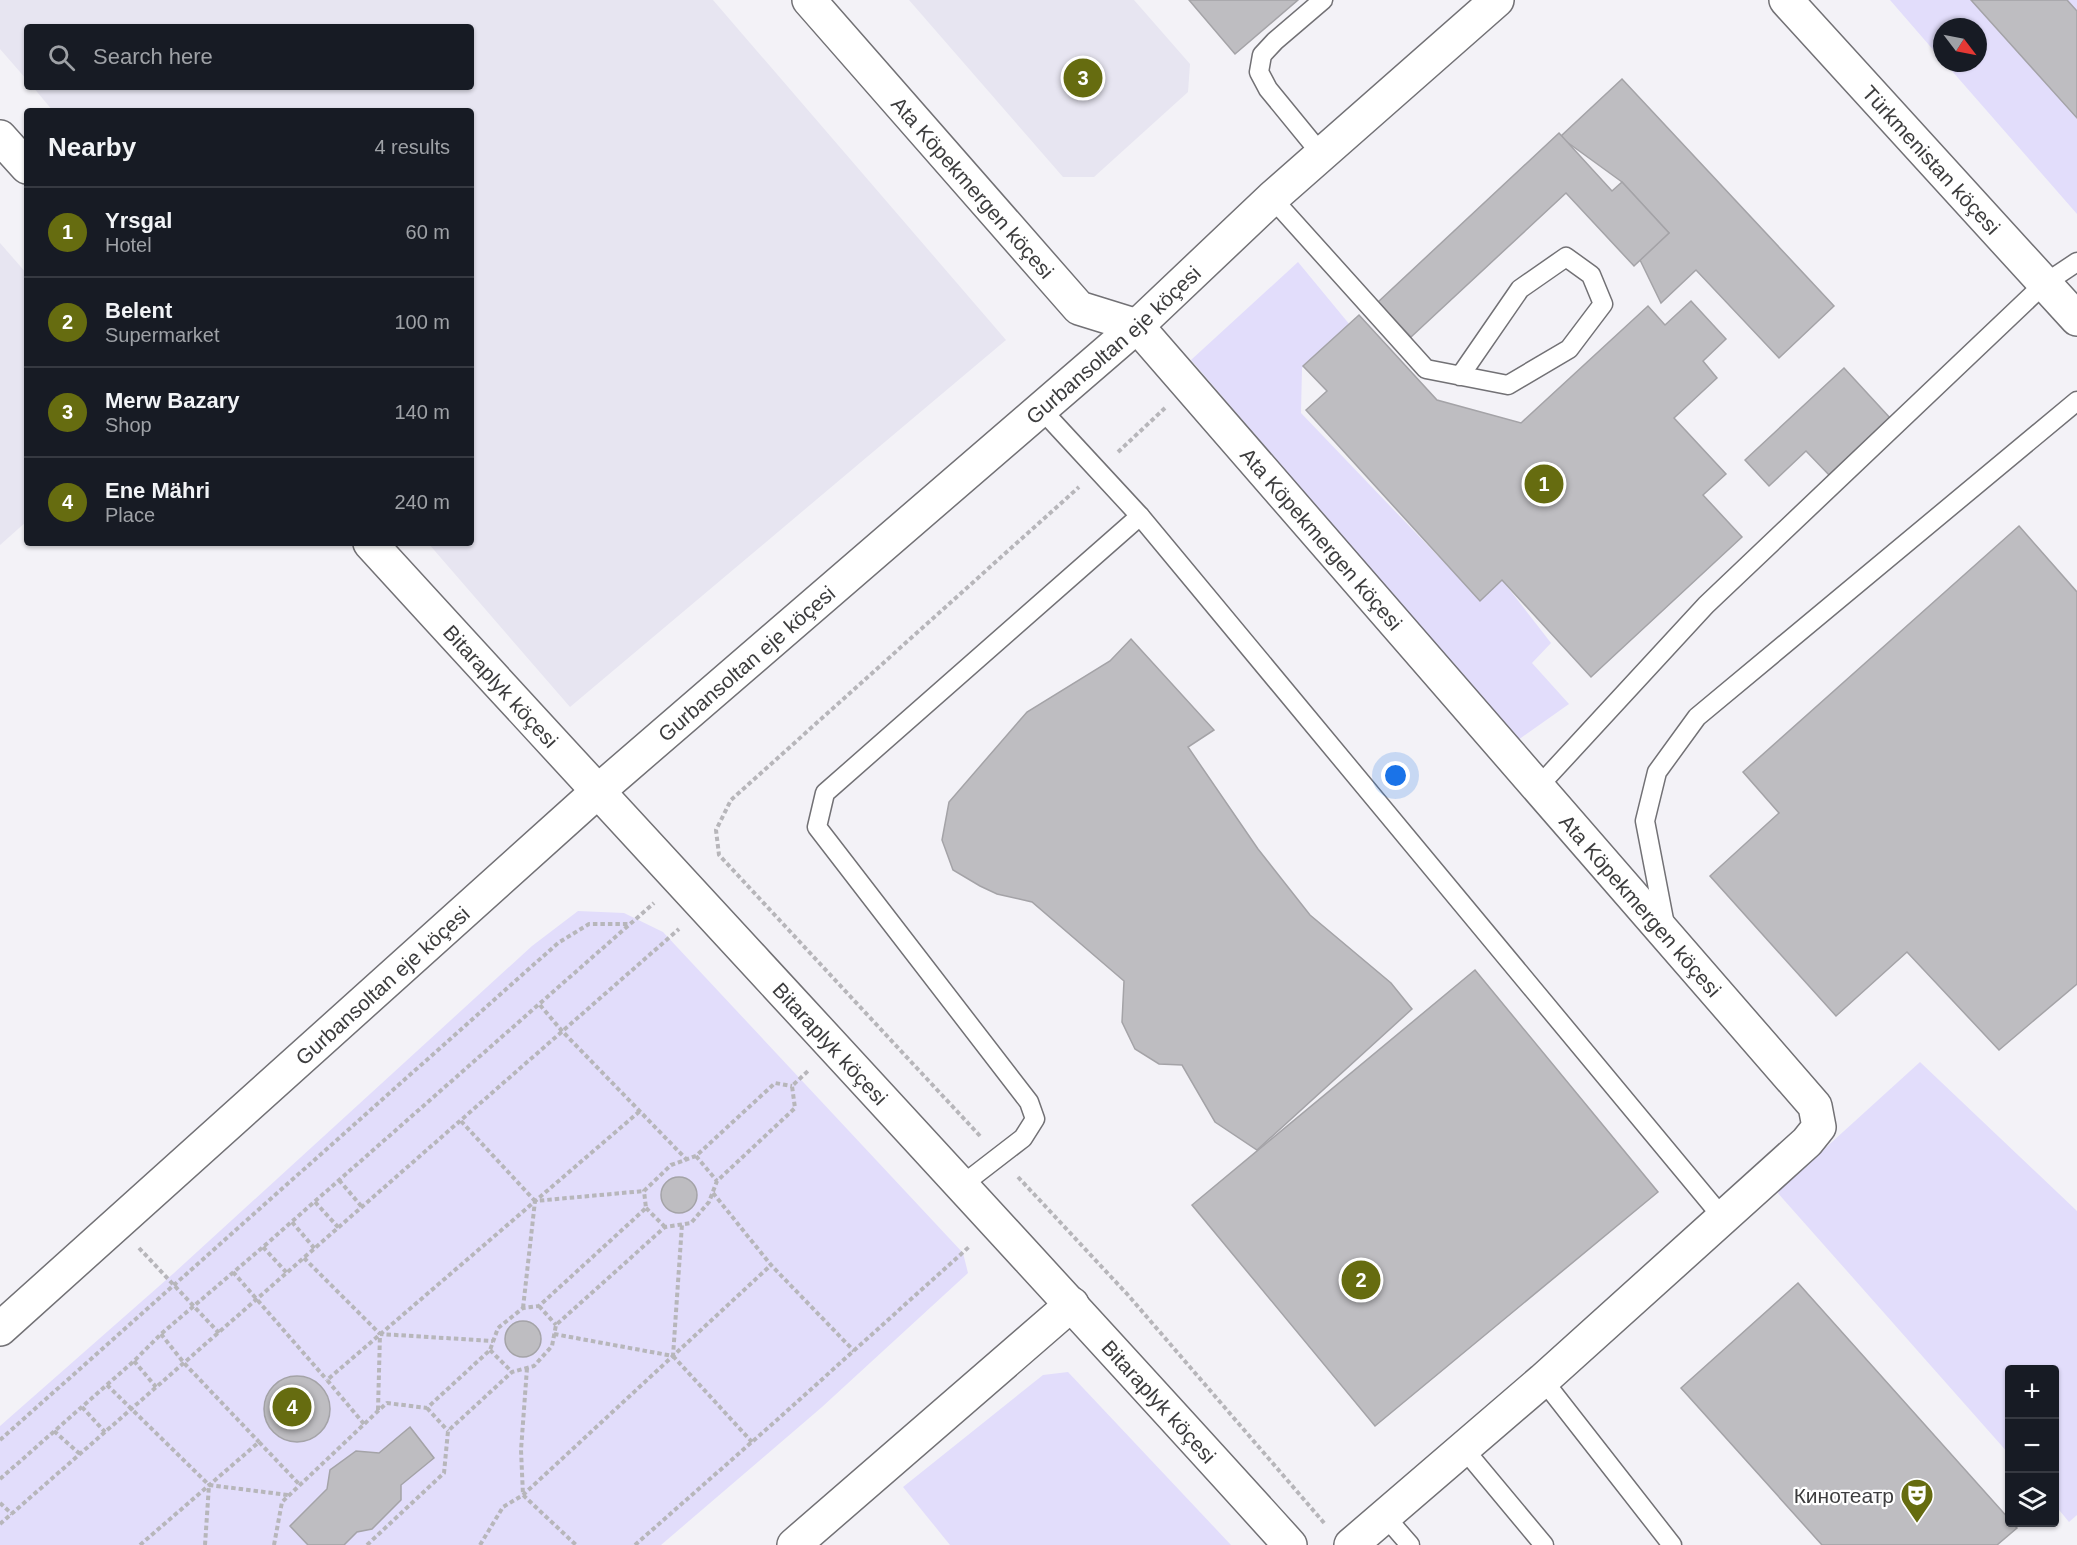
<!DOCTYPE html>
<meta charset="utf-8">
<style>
:root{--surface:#171b24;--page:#242831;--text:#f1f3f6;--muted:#9ea1a6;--line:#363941;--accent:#666c10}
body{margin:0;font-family:Helvetica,sans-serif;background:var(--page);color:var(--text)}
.controls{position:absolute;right:18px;bottom:18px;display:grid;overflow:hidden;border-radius:6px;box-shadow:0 2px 4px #0004}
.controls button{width:54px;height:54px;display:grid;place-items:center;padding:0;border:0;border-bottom:2px solid var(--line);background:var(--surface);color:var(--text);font:30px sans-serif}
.compass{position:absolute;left:1933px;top:18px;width:54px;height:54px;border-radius:50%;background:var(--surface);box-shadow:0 2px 4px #0004;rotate:122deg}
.you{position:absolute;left:1396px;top:776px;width:21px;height:21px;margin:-15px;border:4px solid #fff;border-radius:50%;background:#1a73e8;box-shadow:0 0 0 9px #1a73e833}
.badge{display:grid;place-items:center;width:39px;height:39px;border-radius:50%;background:var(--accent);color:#fff;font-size:20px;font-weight:700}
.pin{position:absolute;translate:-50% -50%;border:3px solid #fff;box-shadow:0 2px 6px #0006}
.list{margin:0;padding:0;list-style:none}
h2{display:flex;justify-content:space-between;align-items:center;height:78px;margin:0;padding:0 24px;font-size:26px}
h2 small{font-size:20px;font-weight:400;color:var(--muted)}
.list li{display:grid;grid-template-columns:39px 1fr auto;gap:18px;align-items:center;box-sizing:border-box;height:90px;padding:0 24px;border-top:2px solid var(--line)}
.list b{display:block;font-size:22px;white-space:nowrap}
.list p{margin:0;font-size:20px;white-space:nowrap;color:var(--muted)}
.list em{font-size:20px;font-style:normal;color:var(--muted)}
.icon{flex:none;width:33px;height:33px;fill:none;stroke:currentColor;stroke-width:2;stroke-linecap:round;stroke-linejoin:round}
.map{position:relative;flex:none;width:2077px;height:1545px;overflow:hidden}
.search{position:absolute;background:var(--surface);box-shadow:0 2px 4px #0004;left:24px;top:24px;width:450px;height:66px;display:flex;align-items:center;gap:15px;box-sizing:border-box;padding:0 21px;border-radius:6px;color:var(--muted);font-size:22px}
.panel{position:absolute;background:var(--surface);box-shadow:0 2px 4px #0004;left:24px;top:108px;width:450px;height:438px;border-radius:6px}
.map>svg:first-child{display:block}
.built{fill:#e7e5f1}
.green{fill:#e2ddfb}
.building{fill:#bebdc1;stroke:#a4a3a7;stroke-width:1.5}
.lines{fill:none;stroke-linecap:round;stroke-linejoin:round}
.lane-casing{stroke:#727175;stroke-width:21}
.street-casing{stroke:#727175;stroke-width:36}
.path{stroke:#b7b6ba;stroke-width:4;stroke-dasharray:4.5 3;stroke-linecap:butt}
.lane{stroke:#fff;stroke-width:18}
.street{stroke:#fff;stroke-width:33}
.labels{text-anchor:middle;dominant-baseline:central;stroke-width:4.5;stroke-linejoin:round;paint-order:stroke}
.street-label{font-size:21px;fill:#3d3d3e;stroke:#fff}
.poi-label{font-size:21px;fill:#3d3d3e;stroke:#fff;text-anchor:end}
</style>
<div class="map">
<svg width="2077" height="1545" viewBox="0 0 2077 1545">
<rect width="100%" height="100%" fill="#f3f2f7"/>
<g class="built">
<polygon points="0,0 713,0 1006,340 570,707 428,543 471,543 471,111 53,111 33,87 471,87 471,27 27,27 27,80 0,49"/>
<polygon points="909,0 1134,0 1190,64 1188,92 1094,177 1063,177"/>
<polygon points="0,243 27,274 27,521 0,545"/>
</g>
<g class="green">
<polygon points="1890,0 2077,0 2077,214 1945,63 1978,63 1978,27 1942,27 1942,60"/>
<polygon points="1298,262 1350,325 1302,368 1301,413 1480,600 1502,580 1551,643 1532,663 1569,704 1518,740 1191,360"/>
<polygon points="578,911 624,913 663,932 963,1253 968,1273 822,1407 661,1545 0,1545 0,1426 174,1273 532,946"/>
<polygon points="1920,1062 2077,1211 2077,1515 2069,1522 2055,1505 2054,1370 2010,1370 2009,1454 1777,1192"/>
<polygon points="1068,1372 1231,1545 950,1545 903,1487 1043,1375"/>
</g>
<g class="building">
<polygon points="1189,0 1298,0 1235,54"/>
<polygon points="1971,0 2067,0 2077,11 2077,118"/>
<polygon points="1622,79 1834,306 1779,358 1696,270 1661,303 1640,260 1669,233 1622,182 1560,137"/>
<polygon points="1559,133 1612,191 1622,182 1669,233 1634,266 1566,193 1411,337 1378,302"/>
<polygon points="1691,301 1726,339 1703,361 1717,378 1674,418 1726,474 1703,495 1742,537 1591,677 1502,580 1480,601 1306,410 1327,391 1303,366 1359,315 1437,400 1521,423 1648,306 1665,325"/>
<polygon points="1844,368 1891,419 1830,476 1806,451 1769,486 1745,460"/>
<polygon points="2019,526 2077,592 2077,984 1999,1050 1907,952 1836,1016 1710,876 1779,813 1743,772"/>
<polygon points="1131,639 1214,730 1188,747 1258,849 1310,915 1391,983 1412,1009 1257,1150 1215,1122 1182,1065 1159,1064 1135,1049 1122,1022 1124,981 1032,902 997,894 980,886 953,870 942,840 949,802 1027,712 1110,661"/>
<polygon points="1475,970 1658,1192 1375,1426 1192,1205"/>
<circle cx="679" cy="1195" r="18"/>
<polygon points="1798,1283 2010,1520 2010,1522 2017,1528 1997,1545 1822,1545 1681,1388"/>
<circle cx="523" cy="1339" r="18"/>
<circle cx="297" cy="1409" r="33"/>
<polygon points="410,1427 434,1458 401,1485 401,1500 372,1529 357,1532 344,1545 308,1545 290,1526 327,1489 330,1470 356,1451 379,1453"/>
</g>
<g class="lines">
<g class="lane-casing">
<g id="lane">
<polyline points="1322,155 1268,89 1259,72 1262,55 1275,41 1323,0"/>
<polyline points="1272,198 1426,369 1508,385 1569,349 1603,304 1591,275 1566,257 1520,289 1460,376"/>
<polyline points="1041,409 1140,516 1723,1218"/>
<polyline points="1538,787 1706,605 2044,284 2077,262"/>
<polyline points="1665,925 1645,821 1657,772 1697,717 2077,401"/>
<polyline points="962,1185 1023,1138 1035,1119 1029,1102 817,827 825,793 1140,516"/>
<polyline points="1543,1380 1672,1545"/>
<polyline points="1464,1449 1544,1545"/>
<polyline points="1384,1515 1410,1545"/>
</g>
</g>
<g class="street-casing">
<g id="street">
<path id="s1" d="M809,0l270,308 58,18 678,780 4,21 -12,15 -264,238 -192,165"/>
<path id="s2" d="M1786,0l291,319"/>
<polyline points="0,137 27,167"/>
<path id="s3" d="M370,543c306,335 616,666 920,1002"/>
<path id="s4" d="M0,1329l597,-537 540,-466 135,-128 225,-198"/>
<polyline points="794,1545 1072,1304"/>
</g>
</g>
<g class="path">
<polyline points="1118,452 1165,408"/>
<polyline points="540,1005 562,1031 687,1160"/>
<polyline points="461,1121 535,1201"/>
<polyline points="980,1136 719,855 716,830 731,800 1079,487"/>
<polyline points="696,1156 717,1181"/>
<polyline points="1018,1177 1128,1295 1325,1524"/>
<polyline points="339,1180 362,1207"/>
<polyline points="713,1193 771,1265 854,1351"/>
<polyline points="315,1202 339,1228"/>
<polyline points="646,1208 665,1227"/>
<polyline points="292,1222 315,1249"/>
<polyline points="263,1247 287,1273"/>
<polyline points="139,1248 219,1333"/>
<polyline points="304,1258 380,1334"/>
<polyline points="233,1272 327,1380"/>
<polyline points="539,1306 556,1325"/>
<polyline points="523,1308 535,1201 644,1191"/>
<polyline points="161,1334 184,1363 259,1442"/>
<polyline points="554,1334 673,1356 682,1224"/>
<polyline points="490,1350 512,1372"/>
<polyline points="673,1356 752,1442"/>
<polyline points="134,1361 156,1387"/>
<polyline points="527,1368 521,1450 523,1495 576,1545"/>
<polyline points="107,1385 209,1485"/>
<polyline points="82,1407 105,1432"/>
<polyline points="427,1408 448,1431"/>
<polyline points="378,1410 380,1334 493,1341"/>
<polyline points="364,1424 327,1380 640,1111"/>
<polyline points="54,1431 80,1454"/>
<polyline points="0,1440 558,943 589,924 630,924"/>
<polyline points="0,1479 134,1361 161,1334 263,1247 654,903"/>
<polyline points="0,1503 12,1514"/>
<polyline points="0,1524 679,929"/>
<polyline points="140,1545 259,1442 300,1485"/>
<polyline points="205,1545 209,1485 288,1495"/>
<polyline points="274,1545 282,1502 378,1411 387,1403 427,1408 490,1350 498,1328 523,1308 539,1306 646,1208 644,1191 671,1165 696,1156 775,1083 792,1086"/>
<polyline points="367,1545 444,1473 448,1431 512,1372 534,1366 552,1346 556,1325 665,1227 691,1223 709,1202 717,1181 795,1108 792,1086 809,1070"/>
<polyline points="480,1545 503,1507 523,1495 771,1265"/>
<polyline points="635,1545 778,1419 970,1246"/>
</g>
<use href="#lane" class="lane"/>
<use href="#street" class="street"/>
</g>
<defs>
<g id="theatre-pin" transform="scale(1.725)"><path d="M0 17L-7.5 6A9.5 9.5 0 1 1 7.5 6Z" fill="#666c10" stroke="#fff"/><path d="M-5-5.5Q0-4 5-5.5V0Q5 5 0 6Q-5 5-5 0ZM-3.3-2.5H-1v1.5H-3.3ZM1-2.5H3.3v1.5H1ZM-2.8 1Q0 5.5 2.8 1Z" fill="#fff"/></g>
</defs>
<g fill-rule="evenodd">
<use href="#theatre-pin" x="1917" y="1495"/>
</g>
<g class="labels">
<g class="street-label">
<text stroke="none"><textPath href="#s2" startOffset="216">Türkmenistan köçesi</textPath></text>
<text stroke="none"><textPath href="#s1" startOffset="249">Ata Köpekmergen köçesi</textPath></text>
<text stroke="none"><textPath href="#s4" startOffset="1486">Gurbansoltan eje köçesi</textPath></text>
<text stroke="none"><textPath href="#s1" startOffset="752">Ata Köpekmergen köçesi</textPath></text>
<text stroke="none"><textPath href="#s4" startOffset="1000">Gurbansoltan eje köçesi</textPath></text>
<text stroke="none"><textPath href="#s3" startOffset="194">Bitaraplyk köçesi</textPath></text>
<text stroke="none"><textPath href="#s1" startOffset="1238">Ata Köpekmergen köçesi</textPath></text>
<text stroke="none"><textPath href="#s4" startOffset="514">Gurbansoltan eje köçesi</textPath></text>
<text stroke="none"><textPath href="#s3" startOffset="680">Bitaraplyk köçesi</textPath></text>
<text stroke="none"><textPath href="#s3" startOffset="1166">Bitaraplyk köçesi</textPath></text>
</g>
<g class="poi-label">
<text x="1894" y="1495">Кинотеатр</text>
</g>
</g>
</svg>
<div class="controls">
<button>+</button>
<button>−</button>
<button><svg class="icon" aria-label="layers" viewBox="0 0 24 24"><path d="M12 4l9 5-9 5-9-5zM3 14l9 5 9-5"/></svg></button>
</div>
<svg class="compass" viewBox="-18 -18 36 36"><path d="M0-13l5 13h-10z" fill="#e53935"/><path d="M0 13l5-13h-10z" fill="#9ea1a6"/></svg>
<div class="you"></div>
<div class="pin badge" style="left:1544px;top:484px">1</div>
<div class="pin badge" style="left:1361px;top:1280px">2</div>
<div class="pin badge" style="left:1083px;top:78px">3</div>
<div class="pin badge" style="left:292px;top:1407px">4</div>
<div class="search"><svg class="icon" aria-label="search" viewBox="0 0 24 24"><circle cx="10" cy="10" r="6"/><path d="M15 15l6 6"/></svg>Search here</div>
<section class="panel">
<h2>Nearby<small>4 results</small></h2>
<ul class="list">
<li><span class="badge">1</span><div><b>Yrsgal</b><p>Hotel</p></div><em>60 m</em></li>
<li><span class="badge">2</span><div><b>Belent</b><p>Supermarket</p></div><em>100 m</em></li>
<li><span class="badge">3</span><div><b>Merw Bazary</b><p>Shop</p></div><em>140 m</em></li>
<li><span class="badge">4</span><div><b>Ene Mähri</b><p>Place</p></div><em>240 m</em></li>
</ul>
</section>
</div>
